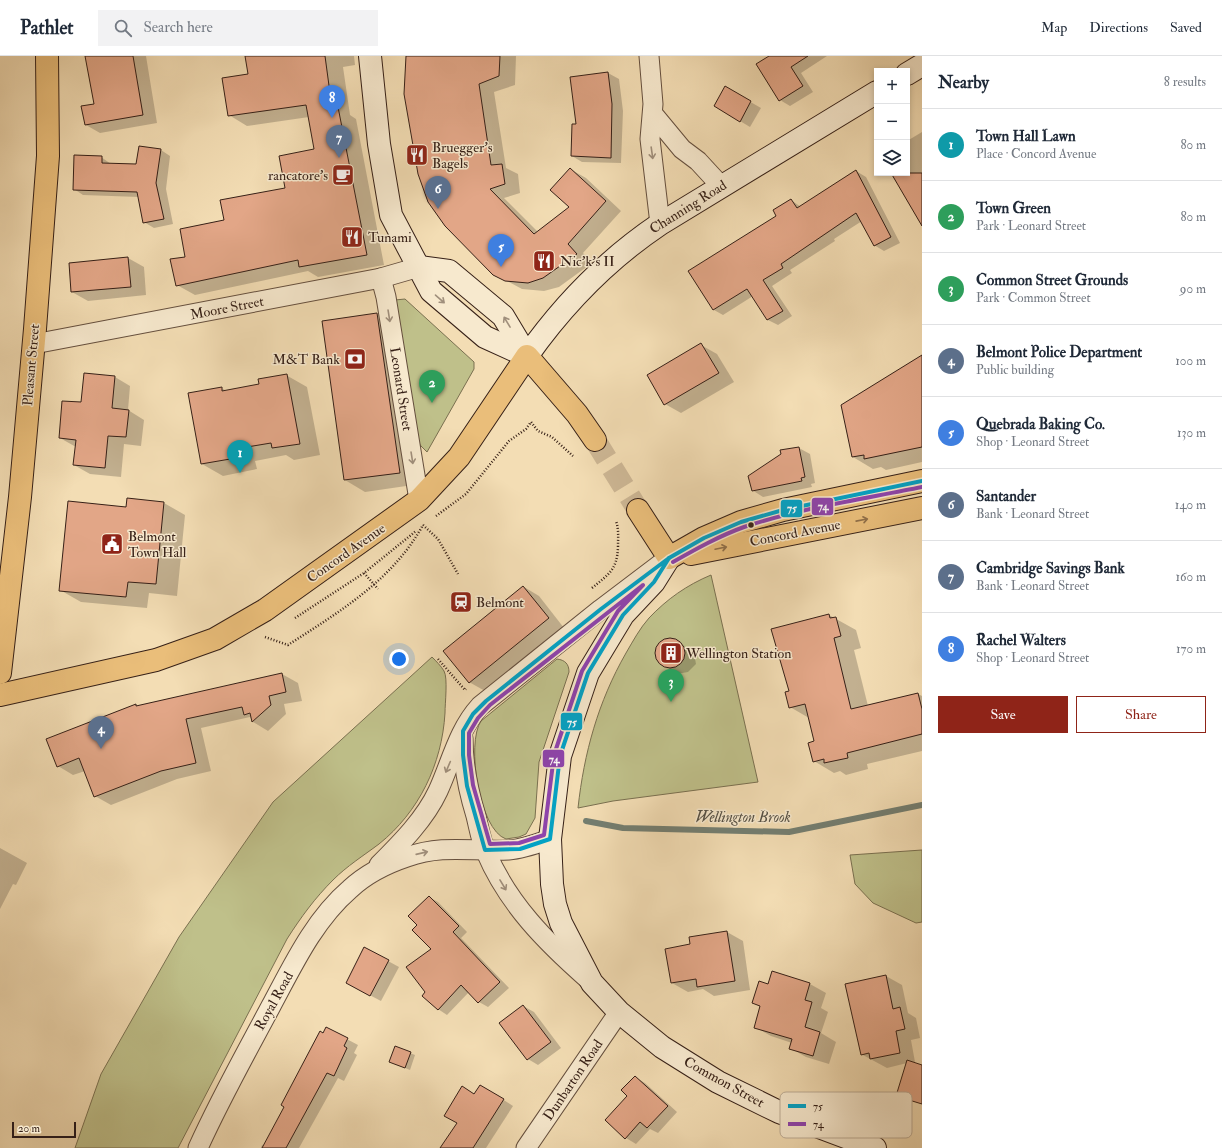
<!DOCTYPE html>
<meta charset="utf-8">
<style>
:root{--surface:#fff;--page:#f2f2f3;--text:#1f2937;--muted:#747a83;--line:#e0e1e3;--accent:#8f2418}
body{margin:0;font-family:"IM FELL Double Pica",serif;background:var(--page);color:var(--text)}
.controls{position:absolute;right:12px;top:12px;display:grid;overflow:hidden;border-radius:0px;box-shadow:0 2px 6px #0003}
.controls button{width:36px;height:36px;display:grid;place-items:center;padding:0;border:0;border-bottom:1px solid var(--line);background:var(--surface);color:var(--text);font:20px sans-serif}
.scale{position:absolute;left:12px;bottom:10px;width:64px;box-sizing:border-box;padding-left:4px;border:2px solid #362017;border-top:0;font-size:11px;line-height:14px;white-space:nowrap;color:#362017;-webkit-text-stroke:3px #f7e9ce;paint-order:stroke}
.you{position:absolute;left:399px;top:603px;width:14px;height:14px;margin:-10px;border:3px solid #fff;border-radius:50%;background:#1a73e8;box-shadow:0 0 0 6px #1a73e833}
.badge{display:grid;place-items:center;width:26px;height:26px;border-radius:50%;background:var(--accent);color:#fff;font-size:13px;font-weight:700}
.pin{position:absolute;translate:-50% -33px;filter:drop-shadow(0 1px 2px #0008)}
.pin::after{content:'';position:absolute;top:21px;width:14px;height:12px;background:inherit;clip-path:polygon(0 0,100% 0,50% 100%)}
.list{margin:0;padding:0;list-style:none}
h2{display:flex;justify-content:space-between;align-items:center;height:52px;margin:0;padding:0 16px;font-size:17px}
h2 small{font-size:13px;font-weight:400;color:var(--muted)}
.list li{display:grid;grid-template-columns:26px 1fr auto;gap:12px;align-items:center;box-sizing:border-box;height:72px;padding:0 16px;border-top:1px solid var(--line)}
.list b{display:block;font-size:15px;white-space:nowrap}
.list p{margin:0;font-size:13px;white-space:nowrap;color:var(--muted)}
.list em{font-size:13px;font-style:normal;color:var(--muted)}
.actions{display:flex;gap:8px;padding:12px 16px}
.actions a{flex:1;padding:9px 0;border:1px solid var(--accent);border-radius:0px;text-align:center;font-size:14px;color:var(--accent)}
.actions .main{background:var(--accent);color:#fff}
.icon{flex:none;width:22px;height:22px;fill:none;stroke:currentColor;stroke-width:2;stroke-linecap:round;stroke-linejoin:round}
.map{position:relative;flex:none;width:922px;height:1092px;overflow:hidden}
header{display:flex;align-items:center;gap:24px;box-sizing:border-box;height:56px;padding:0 20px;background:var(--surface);border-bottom:1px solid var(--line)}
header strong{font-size:19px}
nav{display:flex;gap:22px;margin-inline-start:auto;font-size:14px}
.search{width:280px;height:36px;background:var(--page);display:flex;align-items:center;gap:10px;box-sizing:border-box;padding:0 14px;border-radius:0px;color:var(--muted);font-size:15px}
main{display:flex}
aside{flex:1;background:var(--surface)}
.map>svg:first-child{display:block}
.green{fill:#bfc08a;stroke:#7a7050}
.shadow{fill:#0003}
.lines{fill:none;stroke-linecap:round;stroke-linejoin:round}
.stream{stroke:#737e71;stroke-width:6}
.building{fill:#e2a687;stroke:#362017}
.primary-tunnel{stroke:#cdb795;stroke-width:22;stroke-dasharray:22 11;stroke-linecap:butt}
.street-casing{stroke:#654f3e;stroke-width:21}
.secondary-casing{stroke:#362017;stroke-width:24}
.primary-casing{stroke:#362017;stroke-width:24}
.path{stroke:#362017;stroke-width:2.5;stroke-dasharray:1 2;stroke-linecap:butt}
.street{stroke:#f7e9ce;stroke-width:19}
.secondary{stroke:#f7e9ce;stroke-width:22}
.primary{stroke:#eabe7a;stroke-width:22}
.bus-1-casing{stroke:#f7e9ce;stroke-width:7}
.bus-2-casing{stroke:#f7e9ce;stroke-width:7}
.bus-1{stroke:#03a2c5;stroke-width:4}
.bus-2{stroke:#8e44ad;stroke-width:4}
.oneway{stroke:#a08f7c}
.oneway2{stroke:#906f48}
.bus-dot{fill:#362017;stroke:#f7e9ce;stroke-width:1.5}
.labels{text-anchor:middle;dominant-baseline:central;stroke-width:3;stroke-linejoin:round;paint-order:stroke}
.poi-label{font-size:14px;fill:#362017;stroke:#f7e9ce;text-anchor:start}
.street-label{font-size:14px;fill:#362017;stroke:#f7e9ce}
.water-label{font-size:15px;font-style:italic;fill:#544f44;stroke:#f7e9ce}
.key{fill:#f7e9ce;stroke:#bdad97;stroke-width:1}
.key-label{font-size:11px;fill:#362017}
.line-badge{stroke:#f7e9ce;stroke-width:1.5}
.badge-label{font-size:11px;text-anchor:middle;font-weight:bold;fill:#fff}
</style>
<header>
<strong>Pathlet</strong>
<div class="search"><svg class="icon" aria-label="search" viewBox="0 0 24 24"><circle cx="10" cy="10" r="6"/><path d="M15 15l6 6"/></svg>Search here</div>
<nav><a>Map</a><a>Directions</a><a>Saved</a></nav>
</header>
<main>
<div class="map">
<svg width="922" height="1092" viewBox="0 0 922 1092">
<rect width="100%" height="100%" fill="#f3ddb4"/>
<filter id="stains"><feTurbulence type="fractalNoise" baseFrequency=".005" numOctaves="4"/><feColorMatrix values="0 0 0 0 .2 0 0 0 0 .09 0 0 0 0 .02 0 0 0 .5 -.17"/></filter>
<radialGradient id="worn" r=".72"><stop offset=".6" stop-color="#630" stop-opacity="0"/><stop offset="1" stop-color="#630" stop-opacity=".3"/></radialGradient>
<g class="green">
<polygon points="405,243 474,306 474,313 427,396 421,390 415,382 395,244"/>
<path d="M711,519l47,207 -145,19 -35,7c6,-55 20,-106 48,-155 7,-12 14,-25 23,-35 18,-19 38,-33 62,-43z"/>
<path d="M432,601c4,4 9,9 12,14 4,7 1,32 1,42 -3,51 -26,99 -66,131 -16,12 -32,22 -46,36 -18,18 -32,37 -46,59l-109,209h-103l26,-74 78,-137 94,-135z"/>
<path d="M557,603c8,1 12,5 12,13l-30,90 -4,56 -9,16 -7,3 -13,2c-27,-9 -40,-96 -25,-118z"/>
<polygon points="922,794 922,866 916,867 873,847 855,828 850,799"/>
</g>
<g class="shadow">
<polygon points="86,0 146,0 157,67 100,77 86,69 95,48"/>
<polygon points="246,0 354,0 355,9 343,11 350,59 356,63 384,209 318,221 308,215 195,239 177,229 187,201 225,165 286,132 315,94 309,61 247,70 229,59 249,19"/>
<polygon points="407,0 516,0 515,29 494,36 506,112 518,118 520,137 504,142 538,176 570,151 570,113 586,122 621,155 583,197 592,207 559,231 544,235 522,233 494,218"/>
<polygon points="771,0 827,0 801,17 813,36 790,50 780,44"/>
<polygon points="608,17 619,23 623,55 621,107 582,106 572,100 577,69 571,22"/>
<polygon points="726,32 761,52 750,71 715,50"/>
<polygon points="922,76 922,164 892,117 907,117 907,85"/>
<polygon points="161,94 170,100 166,133 173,168 154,172 144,166 139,141 83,139 74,133 101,101 111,108 137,109"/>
<polygon points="856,115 866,121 900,187 884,195 874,189 862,165 834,183 835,185 790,214 792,217 772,230 792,260 778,269 768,264 753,240 723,259 714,254 791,144 801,151"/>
<polygon points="128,202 144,211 146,239 88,245 72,236"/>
<polygon points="377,258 398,270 420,428 365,436 345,424"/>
<polygon points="701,289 717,298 734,326 681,357 665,348"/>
<polygon points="922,300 922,406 886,414 881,411 873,413 853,401"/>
<polygon points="286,319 307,331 320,399 294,404 286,399 255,405 257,413 223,420 202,408 221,332 227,335 260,328"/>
<polygon points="115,321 130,330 128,354 144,364 141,390 124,388 121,421 90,418 74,409 76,391 60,382 82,347"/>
<polygon points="799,392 810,398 815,427 811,428 812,431 763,441 752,434 782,398 782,395"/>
<polygon points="128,443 164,447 185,459 177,540 149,537 147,552 81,546 60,534 127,452"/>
<polygon points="524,531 539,540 564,572 485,635 469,626"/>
<polygon points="829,559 856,574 861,592 854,594 868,650 918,638 922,640 922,695 867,708 868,713 846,719 840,715 834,717 814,705 815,686 809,662 790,651 790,636"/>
<polygon points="675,584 694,597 696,608 688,616 677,618 658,604 657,593 664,585"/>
<polygon points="282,618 298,627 302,645 284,648 286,658 268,675 253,666 250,661 201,672 211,715 177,723 111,749 95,740 85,715 73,719 58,710 136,649 139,651"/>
<polygon points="0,792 27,807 16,829 13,828 0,853"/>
<polygon points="429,841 438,846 467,876 461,882 509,932 488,951 479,946 469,936 447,959 438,953 426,936 432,893 418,869"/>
<polygon points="727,876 743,885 750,934 714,940 703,933 688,936 672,927 691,889"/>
<polygon points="388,905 399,911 381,945 358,933"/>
<polygon points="886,920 902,929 908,957 916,962 920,982 911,984 915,1006 911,1006 922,1010 922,1048 897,1039 907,1007 887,1012 861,998"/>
<polygon points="810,928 826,937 821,952 828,956 821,977 836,986 829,1008 806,1001 790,992 792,987 771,980 755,971 761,951 753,947 769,929"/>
<polygon points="523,950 534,956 561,992 538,1009 528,1003"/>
<polygon points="326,972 358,989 354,997 357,999 344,1025 338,1022 299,1092 261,1092 262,1089 265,1090"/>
<polygon points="410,997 415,999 410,1014 395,1008"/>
<polygon points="635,1021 645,1027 677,1056 658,1077 650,1073 636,1088 626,1082 628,1040"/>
<polygon points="491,1036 513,1050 486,1092 442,1092 475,1039"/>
</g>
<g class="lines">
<polyline class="stream" points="586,765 623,772 789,776 922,749"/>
</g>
<g class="building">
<polygon points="85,0 133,0 143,59 85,69 81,50 94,48"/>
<polygon points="245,0 325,0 332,52 338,51 367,199 299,211 298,204 176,230 170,203 185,201 180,173 224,164 220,144 285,132 279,100 314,93 306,49 228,60 222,22 248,18"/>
<polygon points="406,0 500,0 499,20 479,28 491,109 502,108 505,128 490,133 534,178 569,151 550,134 570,112 606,145 568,188 577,198 543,222 528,227 505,225 493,219 445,170 428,146 418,118 404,38"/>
<polygon points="769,0 808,0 791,11 803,30 779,45 756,8"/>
<polygon points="608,16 612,48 611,102 571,100 572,68 576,68 570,21"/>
<polygon points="725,30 751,45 740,66 714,50"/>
<polygon points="139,90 161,93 156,127 164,163 143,167 137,136 73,134 74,99 102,100 102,107 136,108"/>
<polygon points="856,114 891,181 874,190 856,157 781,208 783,212 763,224 783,255 767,264 747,233 713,254 688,215 776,160 773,154 791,143 797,152"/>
<polygon points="891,117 922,117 922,170"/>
<polygon points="128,201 131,231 71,236 69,207"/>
<polygon points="377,257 400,417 344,424 322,265"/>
<polygon points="701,287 719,317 664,349 647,319"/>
<polygon points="922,299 922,391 864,403 864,399 852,401 841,349"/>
<polygon points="84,317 115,320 112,352 129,354 126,381 108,380 105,412 73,409 76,384 59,382 62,345 81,346"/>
<polygon points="287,318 300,388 272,392 271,387 235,393 236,402 201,408 188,337 222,331 222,335 259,328 258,323"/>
<polygon points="799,391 805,421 801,422 802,425 752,435 748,420 781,398 780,394"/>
<polygon points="127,442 164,446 156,528 128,526 126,541 59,535 68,445 126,451"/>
<polygon points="523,530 549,562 469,627 443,595"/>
<polygon points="829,558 830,562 836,561 841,580 834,582 851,653 918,637 922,653 922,678 847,697 848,702 824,707 824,703 813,706 808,687 814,685 805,648 789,652 785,636 789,635 771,573"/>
<circle cx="670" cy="597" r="15"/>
<polygon points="282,617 286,636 269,640 271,649 252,666 250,657 244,659 242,651 186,663 196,707 161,715 94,741 79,702 57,711 46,683 136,648 136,650"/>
<polygon points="429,840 459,870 453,876 500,926 478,947 461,929 438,954 422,940 425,936 406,911 431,893 412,874 417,869 408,860"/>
<polygon points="727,875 735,925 697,931 696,923 671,927 665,893 690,888 689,881"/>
<polygon points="364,891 389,904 370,940 346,927"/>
<polygon points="772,915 810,927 805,944 812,946 805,971 820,976 813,1000 789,993 792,983 754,972 760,950 752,947 759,925 768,928"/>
<polygon points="886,919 893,953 900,951 905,973 896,975 900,997 870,1003 869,997 861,999 845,928"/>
<polygon points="523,949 551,986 527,1004 499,967"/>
<polygon points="326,971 348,982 344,990 347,992 334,1020 327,1017 286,1092 262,1092 284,1051 281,1049 320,975 323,977"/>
<polygon points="395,990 411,996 405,1012 389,1006"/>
<polygon points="907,1004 922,1009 922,1048 896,1040"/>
<polygon points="635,1020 668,1050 647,1072 640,1066 625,1083 605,1064 627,1040 621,1034"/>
<polygon points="480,1029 504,1043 473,1092 440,1092 457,1067 444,1060 462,1030 474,1038"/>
</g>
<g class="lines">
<polyline class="primary-tunnel" points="595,384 638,454"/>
<g class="street-casing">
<g id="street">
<polyline points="649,0 653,48 650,83 660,168"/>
<polyline points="653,58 682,93 698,105 722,131"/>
<polyline points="381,222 386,241 419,444"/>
<polyline points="34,288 381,222 419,211"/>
<path d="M463,682c0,28 5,52 13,78 3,12 5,25 10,36 22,52 60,90 102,127"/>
<path d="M379,809c22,-22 46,-46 59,-74 13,-28 20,-61 42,-85l121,-97 62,-47"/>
<path d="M198,1092c22,-49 48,-95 73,-142 22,-41 43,-86 79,-117 16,-15 36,-25 57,-32 37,-13 65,-5 102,-7 14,-1 27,-6 41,-11"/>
<polyline points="526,1092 619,956"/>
</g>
</g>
<g class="secondary-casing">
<g id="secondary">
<polyline points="370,0 379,88 391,159 431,235 485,281 527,300"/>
<polyline points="907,18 922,9"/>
<polyline points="419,211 449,215 503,260 527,300"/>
<path d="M527,300c36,-51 81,-97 133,-132l217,-132"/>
<polyline points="669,502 654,526 623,559 588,617 560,700 550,783 552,828 555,848 561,867 592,927 619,956 662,991 718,1026 779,1056 875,1092"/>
</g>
</g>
<g class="primary-casing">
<g id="primary">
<polyline points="638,454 669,502"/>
<polyline points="691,498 922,452"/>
<polyline points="669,502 704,482 741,466 783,454 922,425"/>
<polyline points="0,617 20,441 35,273 48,100 47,0"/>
<polyline points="0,639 156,604 215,583 265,554 419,444 459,401 527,300 577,358 595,384"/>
</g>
</g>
<g class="path">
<polyline points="436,460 466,438 509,385 526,373 531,366 538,375 552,381 573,400"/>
<polyline points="423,469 438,483 458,518"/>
<polyline points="364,517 378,533"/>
<path d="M592,532c17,-14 25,-18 26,-41 0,-10 1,-17 -2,-26"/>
<polyline points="295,562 364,517 416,475"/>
<path d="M265,581l23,8c51,-33 105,-65 135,-120"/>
<polyline points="438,603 465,634 466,633"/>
</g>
<use href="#street" class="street"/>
<use href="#secondary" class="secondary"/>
<use href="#primary" class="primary"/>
<g class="bus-1-casing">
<g id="bus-1">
<polygon points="669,502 654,526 623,559 588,617 560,700 550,783 520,793 485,794 467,730 463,699 463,675 473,658 486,645 601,553"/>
<polyline points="669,502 704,482 741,466 783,454 922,425"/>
</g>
</g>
<g class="bus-2-casing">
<g id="bus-2">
<path d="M673,506c23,-13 46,-26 71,-35 57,-19 119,-28 178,-40"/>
<polygon points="643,529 618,555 582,615 554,699 544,779 519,787 490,788 473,729 469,699 469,677 478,662 490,649"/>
</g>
</g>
<use href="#bus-1" class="bus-1"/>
<use href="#bus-2" class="bus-2"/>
</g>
<defs><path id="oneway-shaft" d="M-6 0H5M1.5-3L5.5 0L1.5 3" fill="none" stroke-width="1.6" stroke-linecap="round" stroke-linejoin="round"/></defs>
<g class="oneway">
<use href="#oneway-shaft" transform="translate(652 97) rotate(82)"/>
<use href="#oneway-shaft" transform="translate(440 243) rotate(41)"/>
<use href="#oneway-shaft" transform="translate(389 260) rotate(81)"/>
<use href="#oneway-shaft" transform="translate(507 266) rotate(-121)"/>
<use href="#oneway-shaft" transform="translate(412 402) rotate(81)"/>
<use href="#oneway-shaft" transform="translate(448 711) rotate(113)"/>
<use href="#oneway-shaft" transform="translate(422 797) rotate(-13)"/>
<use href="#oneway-shaft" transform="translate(503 829) rotate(59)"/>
</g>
<g class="oneway2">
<use href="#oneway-shaft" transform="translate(862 464) rotate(-11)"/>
<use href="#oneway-shaft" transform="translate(721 492) rotate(-12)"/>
</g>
<defs>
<g id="restaurant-square" transform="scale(1.15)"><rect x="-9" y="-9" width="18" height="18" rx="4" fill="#8f2418" stroke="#f7e9ce"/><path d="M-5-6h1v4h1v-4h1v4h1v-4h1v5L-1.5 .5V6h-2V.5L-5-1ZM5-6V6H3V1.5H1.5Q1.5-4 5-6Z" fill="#fff"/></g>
<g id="cafe-square" transform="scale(1.15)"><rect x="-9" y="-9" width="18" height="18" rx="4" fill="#8f2418" stroke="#f7e9ce"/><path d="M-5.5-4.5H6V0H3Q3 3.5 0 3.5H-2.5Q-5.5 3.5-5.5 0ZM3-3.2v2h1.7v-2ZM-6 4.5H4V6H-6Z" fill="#fff"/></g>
<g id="bank-square" transform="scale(1.15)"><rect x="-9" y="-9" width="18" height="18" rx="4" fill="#8f2418" stroke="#f7e9ce"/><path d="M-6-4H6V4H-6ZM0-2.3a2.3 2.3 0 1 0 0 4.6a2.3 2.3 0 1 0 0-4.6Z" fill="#fff"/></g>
<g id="civic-square" transform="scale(1.15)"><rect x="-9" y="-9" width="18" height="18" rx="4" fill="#8f2418" stroke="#f7e9ce"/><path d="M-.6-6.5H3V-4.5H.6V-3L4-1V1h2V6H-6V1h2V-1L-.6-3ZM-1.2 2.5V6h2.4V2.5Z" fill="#fff"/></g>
<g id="station-square" transform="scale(1.15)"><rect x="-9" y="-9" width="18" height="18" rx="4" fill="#8f2418" stroke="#f7e9ce"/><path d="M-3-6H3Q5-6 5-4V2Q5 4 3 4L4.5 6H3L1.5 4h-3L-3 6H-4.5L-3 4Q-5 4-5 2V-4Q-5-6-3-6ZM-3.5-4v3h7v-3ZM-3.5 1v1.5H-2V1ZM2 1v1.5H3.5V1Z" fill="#fff"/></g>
<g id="building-square" transform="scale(1.15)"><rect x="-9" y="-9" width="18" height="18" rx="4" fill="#8f2418" stroke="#f7e9ce"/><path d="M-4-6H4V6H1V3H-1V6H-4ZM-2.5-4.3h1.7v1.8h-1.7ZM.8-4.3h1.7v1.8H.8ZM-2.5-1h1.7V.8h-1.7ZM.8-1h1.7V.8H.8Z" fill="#fff"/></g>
</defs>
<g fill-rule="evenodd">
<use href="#restaurant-square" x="417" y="99"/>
<use href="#cafe-square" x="343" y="119"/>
<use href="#restaurant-square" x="352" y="181"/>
<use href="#restaurant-square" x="544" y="205"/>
<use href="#bank-square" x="355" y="303"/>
<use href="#civic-square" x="112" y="488"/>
<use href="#station-square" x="461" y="546"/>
<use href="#building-square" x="671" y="597"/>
</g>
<circle class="bus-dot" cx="751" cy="469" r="3.5"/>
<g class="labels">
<g class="poi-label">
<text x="432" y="91">Bruegger's<tspan x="432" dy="16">Bagels</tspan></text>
<text x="328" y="119" text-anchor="end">rancatore's</text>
<text x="368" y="181">Tunami</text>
<text x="560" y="205">Nic'k's II</text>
<text x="340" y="303" text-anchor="end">M&amp;T Bank</text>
<text x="128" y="480">Belmont<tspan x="128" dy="16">Town Hall</tspan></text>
<text x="476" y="546">Belmont</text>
<text x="686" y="597">Wellington Station</text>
</g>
<g class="street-label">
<text transform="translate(688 151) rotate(-32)">Channing Road</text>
<text transform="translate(227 252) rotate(-11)">Moore Street</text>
<text transform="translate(31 309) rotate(-85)">Pleasant Street</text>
<text transform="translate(401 333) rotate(81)">Leonard Street</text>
<text transform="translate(795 477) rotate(-11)">Concord Avenue</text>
<text transform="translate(346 497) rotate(-35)">Concord Avenue</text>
<text transform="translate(274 945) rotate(-61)">Royal Road</text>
<text transform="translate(573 1024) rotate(-56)">Dunbarton Road</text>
<text transform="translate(724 1026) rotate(29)">Common Street</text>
</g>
<g class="water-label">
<text x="743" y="761">Wellington Brook</text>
</g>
</g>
<rect x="780" y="1036" width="132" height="46" rx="6" class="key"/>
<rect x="788" y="1048" width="18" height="4" fill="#03a2c5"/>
<rect x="788" y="1066" width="18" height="4" fill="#8e44ad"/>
<g class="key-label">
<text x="813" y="1054">75</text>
<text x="813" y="1072">74</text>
</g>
<g class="line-badge">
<rect x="811" y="441" width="23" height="19" rx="4" fill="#8e44ad"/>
<rect x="780" y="443" width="23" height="19" rx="4" fill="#03a2c5"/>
<rect x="560" y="656" width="23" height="19" rx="4" fill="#03a2c5"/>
<rect x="542" y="693" width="23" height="19" rx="4" fill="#8e44ad"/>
</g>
<g class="badge-label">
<text x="823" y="454">74</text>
<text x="792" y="456">75</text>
<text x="572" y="670">75</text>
<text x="554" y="707">74</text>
</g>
<rect width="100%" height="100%" filter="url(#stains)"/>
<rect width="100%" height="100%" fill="url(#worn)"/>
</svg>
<div class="controls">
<button>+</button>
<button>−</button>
<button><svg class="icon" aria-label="layers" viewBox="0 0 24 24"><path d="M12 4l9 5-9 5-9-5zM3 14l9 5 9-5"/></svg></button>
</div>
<div class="scale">20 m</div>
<div class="you"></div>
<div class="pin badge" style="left:240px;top:417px;background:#0f9aa8">1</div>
<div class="pin badge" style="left:432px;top:347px;background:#2e9e5b">2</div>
<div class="pin badge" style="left:671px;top:646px;background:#2e9e5b">3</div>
<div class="pin badge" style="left:101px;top:693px;background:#5c6f8a">4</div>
<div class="pin badge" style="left:501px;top:211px;background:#3f7fe0">5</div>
<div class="pin badge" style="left:438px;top:153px;background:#5c6f8a">6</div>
<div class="pin badge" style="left:339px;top:102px;background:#5c6f8a">7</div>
<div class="pin badge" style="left:332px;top:62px;background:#3f7fe0">8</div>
</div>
<aside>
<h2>Nearby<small>8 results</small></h2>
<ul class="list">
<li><span class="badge" style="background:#0f9aa8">1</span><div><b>Town Hall Lawn</b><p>Place · Concord Avenue</p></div><em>80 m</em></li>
<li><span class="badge" style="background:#2e9e5b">2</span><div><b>Town Green</b><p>Park · Leonard Street</p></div><em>80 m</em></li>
<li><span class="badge" style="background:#2e9e5b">3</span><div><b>Common Street Grounds</b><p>Park · Common Street</p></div><em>90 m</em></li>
<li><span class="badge" style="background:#5c6f8a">4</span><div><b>Belmont Police Department</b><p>Public building</p></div><em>100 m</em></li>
<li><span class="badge" style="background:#3f7fe0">5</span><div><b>Quebrada Baking Co.</b><p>Shop · Leonard Street</p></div><em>130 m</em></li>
<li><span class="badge" style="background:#5c6f8a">6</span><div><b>Santander</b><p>Bank · Leonard Street</p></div><em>140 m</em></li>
<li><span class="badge" style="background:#5c6f8a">7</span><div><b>Cambridge Savings Bank</b><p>Bank · Leonard Street</p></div><em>160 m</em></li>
<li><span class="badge" style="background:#3f7fe0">8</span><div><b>Rachel Walters</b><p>Shop · Leonard Street</p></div><em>170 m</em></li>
</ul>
<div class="actions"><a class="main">Save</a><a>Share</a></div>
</aside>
</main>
